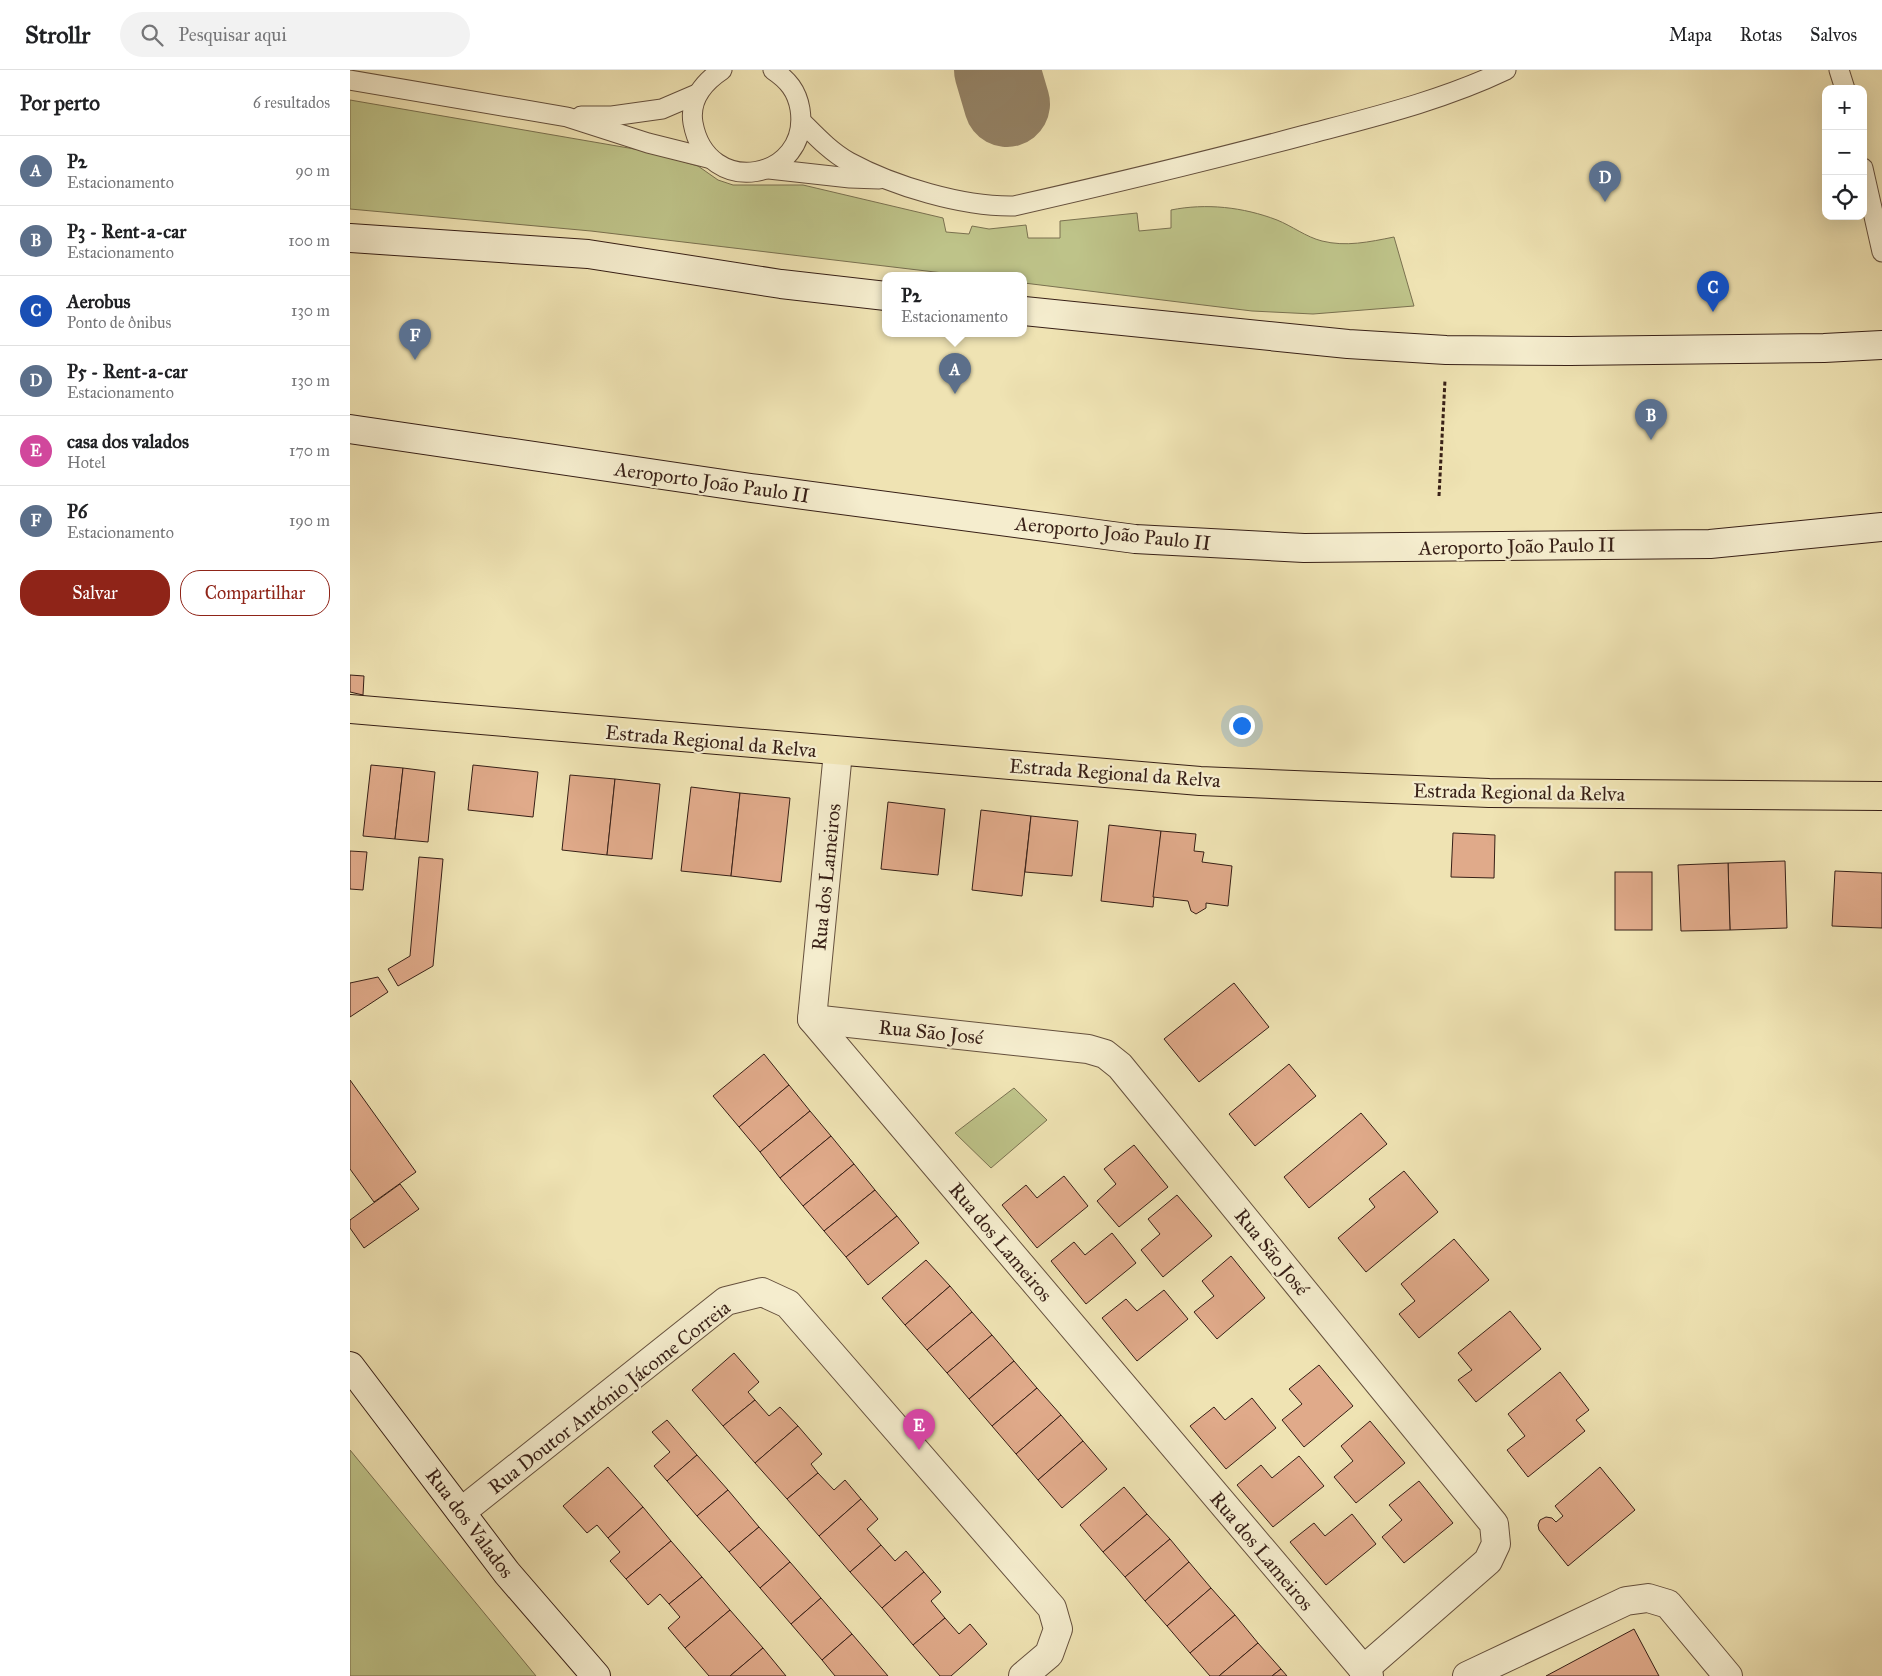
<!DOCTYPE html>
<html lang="pt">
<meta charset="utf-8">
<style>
:root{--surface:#fff;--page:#f2f2f2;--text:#202124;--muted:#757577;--line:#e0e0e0;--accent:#8f2418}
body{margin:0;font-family:"IM FELL Great Primer",serif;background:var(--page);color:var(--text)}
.controls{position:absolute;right:15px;top:15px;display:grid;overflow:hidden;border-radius:10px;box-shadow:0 5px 20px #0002}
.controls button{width:45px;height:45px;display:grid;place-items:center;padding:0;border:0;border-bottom:1px solid var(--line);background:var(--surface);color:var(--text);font:25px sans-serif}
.you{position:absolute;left:891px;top:655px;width:18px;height:18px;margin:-12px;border:4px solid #fff;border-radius:50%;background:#1a73e8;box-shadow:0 0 0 8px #1a73e833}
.badge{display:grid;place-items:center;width:32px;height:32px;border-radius:50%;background:var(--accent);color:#fff;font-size:16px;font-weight:700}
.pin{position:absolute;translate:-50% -41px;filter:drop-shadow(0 1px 2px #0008)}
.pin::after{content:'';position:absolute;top:26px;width:18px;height:15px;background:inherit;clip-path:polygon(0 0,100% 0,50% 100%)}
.popup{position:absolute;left:532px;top:202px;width:145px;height:65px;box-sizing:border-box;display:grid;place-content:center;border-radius:10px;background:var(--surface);filter:drop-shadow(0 1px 4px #0005);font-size:16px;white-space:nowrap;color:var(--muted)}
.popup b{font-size:19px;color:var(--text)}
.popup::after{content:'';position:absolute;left:50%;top:100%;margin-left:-10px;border:10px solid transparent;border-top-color:var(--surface)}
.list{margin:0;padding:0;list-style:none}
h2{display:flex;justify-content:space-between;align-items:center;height:65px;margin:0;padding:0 20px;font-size:21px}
h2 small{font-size:16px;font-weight:400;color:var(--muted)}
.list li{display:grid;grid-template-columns:32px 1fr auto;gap:15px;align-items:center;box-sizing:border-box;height:70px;padding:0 20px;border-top:1px solid var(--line)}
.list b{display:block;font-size:19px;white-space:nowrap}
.list p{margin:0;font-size:16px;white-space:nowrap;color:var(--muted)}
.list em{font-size:16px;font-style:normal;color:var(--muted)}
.actions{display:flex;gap:10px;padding:15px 20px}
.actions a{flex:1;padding:11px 0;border:1px solid var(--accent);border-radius:20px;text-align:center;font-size:18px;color:var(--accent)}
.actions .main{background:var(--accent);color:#fff}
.icon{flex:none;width:28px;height:28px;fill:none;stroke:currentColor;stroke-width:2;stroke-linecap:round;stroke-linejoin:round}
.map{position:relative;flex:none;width:1532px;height:1606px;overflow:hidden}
header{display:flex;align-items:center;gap:30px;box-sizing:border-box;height:70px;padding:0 25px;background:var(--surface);border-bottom:1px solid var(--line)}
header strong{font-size:24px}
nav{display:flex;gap:28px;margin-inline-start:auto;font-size:18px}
.search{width:350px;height:45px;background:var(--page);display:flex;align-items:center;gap:12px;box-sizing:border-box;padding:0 18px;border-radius:28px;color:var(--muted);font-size:19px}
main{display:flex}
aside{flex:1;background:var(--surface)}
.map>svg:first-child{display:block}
.green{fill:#bec389;stroke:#7a7150}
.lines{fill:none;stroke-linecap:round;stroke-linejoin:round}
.taxiway{stroke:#938164;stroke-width:86}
.building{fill:#e0aa8a;stroke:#371f16}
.lane-casing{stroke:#65503d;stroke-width:21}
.street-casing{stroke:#65503d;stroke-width:30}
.secondary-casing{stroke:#371f16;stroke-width:30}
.primary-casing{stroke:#371f16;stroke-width:30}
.path{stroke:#371f16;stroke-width:3;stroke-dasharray:4 2.5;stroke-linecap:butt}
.lane{stroke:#f5edce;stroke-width:19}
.street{stroke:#f5edce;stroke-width:28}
.secondary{stroke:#f5edce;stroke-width:28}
.primary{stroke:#efe3b3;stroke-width:28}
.labels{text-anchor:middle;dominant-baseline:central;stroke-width:4.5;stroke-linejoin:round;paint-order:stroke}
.street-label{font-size:20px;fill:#371f16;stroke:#f5edce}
</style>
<header>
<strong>Strollr</strong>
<div class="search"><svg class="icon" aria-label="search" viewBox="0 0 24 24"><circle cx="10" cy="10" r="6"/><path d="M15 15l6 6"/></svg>Pesquisar aqui</div>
<nav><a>Mapa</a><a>Rotas</a><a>Salvos</a></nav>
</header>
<main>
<aside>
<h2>Por perto<small>6 resultados</small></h2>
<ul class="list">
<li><span class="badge" style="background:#5c6f8a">A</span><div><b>P2</b><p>Estacionamento</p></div><em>90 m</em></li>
<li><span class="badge" style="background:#5c6f8a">B</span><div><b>P3 - Rent-a-car</b><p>Estacionamento</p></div><em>100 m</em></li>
<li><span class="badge" style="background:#1a4fb4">C</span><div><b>Aerobus</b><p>Ponto de ônibus</p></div><em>130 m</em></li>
<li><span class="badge" style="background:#5c6f8a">D</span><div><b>P5 - Rent-a-car</b><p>Estacionamento</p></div><em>130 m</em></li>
<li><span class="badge" style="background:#d1479c">E</span><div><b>casa dos valados</b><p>Hotel</p></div><em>170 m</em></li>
<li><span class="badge" style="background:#5c6f8a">F</span><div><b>P6</b><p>Estacionamento</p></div><em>190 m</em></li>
</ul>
<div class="actions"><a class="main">Salvar</a><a>Compartilhar</a></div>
</aside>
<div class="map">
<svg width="1532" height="1606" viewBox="0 0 1532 1606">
<rect width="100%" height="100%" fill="#efe3b3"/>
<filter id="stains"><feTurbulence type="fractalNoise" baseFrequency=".004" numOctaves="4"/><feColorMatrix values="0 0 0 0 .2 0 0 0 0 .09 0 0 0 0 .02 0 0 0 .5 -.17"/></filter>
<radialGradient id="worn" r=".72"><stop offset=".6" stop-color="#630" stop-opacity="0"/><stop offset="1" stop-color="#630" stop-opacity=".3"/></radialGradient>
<g class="green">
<path d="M0,30l296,51 52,15 20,14 15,5h70l140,33 3,14 23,2 3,-8 17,3 37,-4 2,13h32v-17l77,-8 2,18 32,-3v-18c35,-7 72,-3 106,10 15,6 29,17 45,21 24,6 47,1 72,-4l20,69 -101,8 -61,-3 -228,-28v-8h-64l-369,-44 -241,-22z"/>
<polygon points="664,1018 697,1050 641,1098 605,1063"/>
<polygon points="0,1380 186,1606 0,1606"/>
</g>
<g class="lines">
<polyline class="taxiway" points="647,0 657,34"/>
</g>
<g class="building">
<polygon points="0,605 14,606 13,625 0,622"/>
<polygon points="21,695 53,698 45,769 13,766"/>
<polygon points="123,695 188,702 183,747 118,740"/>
<polygon points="53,698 85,702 78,772 45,769"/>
<polygon points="220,705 265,709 257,785 212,780"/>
<polygon points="265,709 310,714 302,789 257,785"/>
<polygon points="341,717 390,723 381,806 331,801"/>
<polygon points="390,723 440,728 431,812 381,806"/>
<polygon points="538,732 595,739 588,805 531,799"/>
<polygon points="631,740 681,746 672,826 622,820"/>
<polygon points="681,746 728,751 722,806 675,802"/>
<polygon points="759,755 811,761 803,837 751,831"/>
<polygon points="811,761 846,764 844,781 854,782 852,792 882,796 878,836 856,833 856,838 846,844 841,841 838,831 803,827"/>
<polygon points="1103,763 1145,765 1144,808 1101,807"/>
<polygon points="0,781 17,782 13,820 0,819"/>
<polygon points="69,787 93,789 83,896 48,916 38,899 60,886"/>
<polygon points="1435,791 1437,858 1380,860 1378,793"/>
<polygon points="1378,793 1380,860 1331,861 1328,795"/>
<polygon points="1485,801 1532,803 1532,858 1482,856"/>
<rect x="1265" y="802" width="37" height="58"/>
<polygon points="28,907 38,922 0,947 0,913"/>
<polygon points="884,913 919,957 849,1012 814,969"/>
<polygon points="414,984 439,1015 389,1057 363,1026"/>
<polygon points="939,994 966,1026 905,1076 879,1044"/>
<polygon points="0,1010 66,1102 24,1132 0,1099"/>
<polygon points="439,1015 460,1041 410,1082 389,1057"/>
<polygon points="460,1041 481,1066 430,1108 410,1082"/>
<polygon points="1011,1043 1037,1074 959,1138 934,1107"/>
<polygon points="481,1066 504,1094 453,1136 430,1108"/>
<polygon points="784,1075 818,1117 769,1157 747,1131 766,1114 754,1099"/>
<polygon points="504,1094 525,1120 474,1161 453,1136"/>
<polygon points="1054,1101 1088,1142 1016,1202 988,1168 1025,1137 1019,1129"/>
<polygon points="714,1106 738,1136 687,1178 652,1135 676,1115 687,1128"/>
<polygon points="50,1114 69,1139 14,1178 0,1158 0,1150"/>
<polygon points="525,1120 547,1146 496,1187 474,1161"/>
<polygon points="827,1125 862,1166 813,1207 791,1180 810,1164 798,1149"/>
<polygon points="547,1146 569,1173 518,1215 496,1187"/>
<polygon points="762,1163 786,1193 736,1234 701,1191 724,1172 735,1185"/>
<polygon points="1104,1169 1139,1210 1069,1268 1049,1244 1065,1231 1051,1214"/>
<polygon points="881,1186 915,1228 867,1269 844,1242 864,1226 852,1211"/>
<polygon points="576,1190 600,1216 555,1255 532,1228"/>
<polygon points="600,1216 622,1242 577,1280 555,1255"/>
<polygon points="814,1220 838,1249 787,1291 752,1248 776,1229 787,1241"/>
<polygon points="1160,1241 1191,1279 1126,1332 1108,1310 1122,1300 1108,1283"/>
<polygon points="622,1242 642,1265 597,1303 577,1280"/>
<polygon points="642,1265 664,1291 619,1329 597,1303"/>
<polygon points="384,1283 409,1312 398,1322 405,1330 373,1356 342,1320"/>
<polygon points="664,1291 687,1318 642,1356 619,1329"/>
<polygon points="969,1295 1003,1336 954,1377 932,1350 952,1334 939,1319"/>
<polygon points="1210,1302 1239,1340 1226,1350 1235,1361 1178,1407 1157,1380 1175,1366 1158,1344"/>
<polygon points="687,1318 711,1345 666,1384 642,1356"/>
<polygon points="902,1328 926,1358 876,1399 840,1356 864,1337 875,1350"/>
<polygon points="405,1330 419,1346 430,1337 448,1356 405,1393 373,1356"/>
<polygon points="711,1345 733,1371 688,1410 666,1384"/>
<polygon points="317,1350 347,1385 317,1411 304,1396 320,1382 302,1362"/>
<polygon points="1020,1351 1055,1393 1006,1433 984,1407 1003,1391 991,1376"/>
<polygon points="448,1356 472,1384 461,1394 468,1403 437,1429 405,1393"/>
<polygon points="733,1371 757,1399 712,1438 688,1410"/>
<polygon points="347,1385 378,1420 347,1446 317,1411"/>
<polygon points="949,1386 974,1416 923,1457 887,1415 911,1395 922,1408"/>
<polygon points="258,1397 293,1437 258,1468 247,1455 237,1463 213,1436"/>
<polygon points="1250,1397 1285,1440 1218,1496 1189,1460 1188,1455 1190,1450 1196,1447 1202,1448 1206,1452 1213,1446 1205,1436"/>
<polygon points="468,1403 484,1420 495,1410 511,1429 469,1466 437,1429"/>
<polygon points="1069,1411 1103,1453 1054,1493 1032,1467 1052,1450 1039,1435"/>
<polygon points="774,1417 797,1444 753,1482 730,1455"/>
<polygon points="378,1420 409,1457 379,1482 347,1446"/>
<polygon points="511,1429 528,1449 517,1459 531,1475 500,1502 469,1466"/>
<polygon points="293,1437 321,1471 276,1509 260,1491 270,1482 258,1468"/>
<polygon points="797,1444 820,1469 775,1507 753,1482"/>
<polygon points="1002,1444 1026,1474 976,1515 940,1472 964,1453 975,1466"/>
<polygon points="409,1457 440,1492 410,1518 379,1482"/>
<polygon points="820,1469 839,1492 795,1531 775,1507"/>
<polygon points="321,1471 352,1507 319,1534 310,1524 298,1535 276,1509"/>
<polygon points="531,1475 545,1491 556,1481 574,1502 532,1538 500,1502"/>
<polygon points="440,1492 471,1528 441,1554 410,1518"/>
<polygon points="839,1492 861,1518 817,1556 795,1531"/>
<polygon points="574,1502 591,1522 581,1531 595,1548 563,1575 532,1538"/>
<polygon points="352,1507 380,1540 335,1578 318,1558 330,1547 319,1534"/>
<polygon points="861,1518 885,1545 840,1583 817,1556"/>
<polygon points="471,1528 502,1564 472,1590 441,1554"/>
<polygon points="380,1540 413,1578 380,1606 359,1606 335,1578"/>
<polygon points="885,1545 908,1573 869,1606 860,1606 840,1583"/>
<polygon points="595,1548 609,1564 620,1554 637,1574 601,1606 590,1606 563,1575"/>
<polygon points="1284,1559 1309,1606 1196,1606"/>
<polygon points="502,1564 538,1606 485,1606 472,1590"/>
<polygon points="908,1573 931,1599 922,1606 869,1606"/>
<polygon points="413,1578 436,1606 380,1606"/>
<polygon points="931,1599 937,1606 922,1606"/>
</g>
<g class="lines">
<g class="lane-casing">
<g id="lane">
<path d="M372,0c-18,12 -33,30 -29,53 14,77 118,57 107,-14 -3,-18 -12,-29 -27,-39"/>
<polyline points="1489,0 1495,19"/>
<polyline points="0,10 217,47 298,73 358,88"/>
<polyline points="231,46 262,46 312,39 347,24"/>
<path d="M452,52c15,15 29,30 47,40 44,24 114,45 165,44 97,-22 194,-45 291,-71 68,-18 136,-34 201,-65"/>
<polyline points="1513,98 1532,182"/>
<polyline points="419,99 500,108 529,109"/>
</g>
</g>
<g class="street-casing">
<g id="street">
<polyline points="488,682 462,949 1019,1606"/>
<polyline points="462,949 738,979 755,984 770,996 1144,1454 1146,1474 1138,1491 1013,1600"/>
<polyline points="111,1442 376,1231 412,1222 438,1234 702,1538 708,1559 699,1584 673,1606"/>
<polyline points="1117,1606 1276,1531 1298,1528 1318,1534 1378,1606"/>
</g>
</g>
<g class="secondary-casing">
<g id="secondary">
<polyline points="0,168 238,184 431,214 536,226"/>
<polyline points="674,241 998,274 1096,280 1220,281 1474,278 1532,275"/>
<polyline points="0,359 401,418 785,469 954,478 1360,474 1532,457"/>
<polyline points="0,1296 157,1503 246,1606"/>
</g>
</g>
<g class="primary-casing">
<polyline id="primary" points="0,639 850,711 1139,723 1532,726"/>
</g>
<polyline class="path" points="1089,426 1095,310"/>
<use href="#lane" class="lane"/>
<use href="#street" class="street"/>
<use href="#secondary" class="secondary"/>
<use href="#primary" class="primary"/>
</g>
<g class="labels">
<g class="street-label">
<text transform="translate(362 412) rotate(8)">Aeroporto João Paulo II</text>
<text transform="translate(763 463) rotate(6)">Aeroporto João Paulo II</text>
<text transform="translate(1167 476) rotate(-1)">Aeroporto João Paulo II</text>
<text transform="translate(361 671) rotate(5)">Estrada Regional da Relva</text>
<text transform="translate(765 703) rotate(4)">Estrada Regional da Relva</text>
<text transform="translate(1169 722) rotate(1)">Estrada Regional da Relva</text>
<text transform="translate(476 807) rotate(-84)">Rua dos Lameiros</text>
<text transform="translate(581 962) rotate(6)">Rua São José</text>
<text transform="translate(651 1172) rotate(50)">Rua dos Lameiros</text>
<text transform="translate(922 1182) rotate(51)">Rua São José</text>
<text transform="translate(259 1327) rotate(-38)">Rua Doutor António Jácome Correia</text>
<text transform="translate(120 1453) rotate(53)">Rua dos Valados</text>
<text transform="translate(912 1481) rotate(50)">Rua dos Lameiros</text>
</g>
</g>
<rect width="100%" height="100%" filter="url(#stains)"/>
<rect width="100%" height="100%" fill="url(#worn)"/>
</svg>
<div class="controls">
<button>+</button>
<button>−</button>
<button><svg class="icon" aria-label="locate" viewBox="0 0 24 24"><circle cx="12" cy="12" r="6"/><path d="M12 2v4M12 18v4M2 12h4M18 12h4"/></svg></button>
</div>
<div class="you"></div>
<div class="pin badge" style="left:605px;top:324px;background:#5c6f8a">A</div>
<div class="popup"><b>P2</b>Estacionamento</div>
<div class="pin badge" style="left:1301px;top:370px;background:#5c6f8a">B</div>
<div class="pin badge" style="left:1363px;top:242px;background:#1a4fb4">C</div>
<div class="pin badge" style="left:1255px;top:132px;background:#5c6f8a">D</div>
<div class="pin badge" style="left:569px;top:1380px;background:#d1479c">E</div>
<div class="pin badge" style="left:65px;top:290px;background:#5c6f8a">F</div>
</div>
</main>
